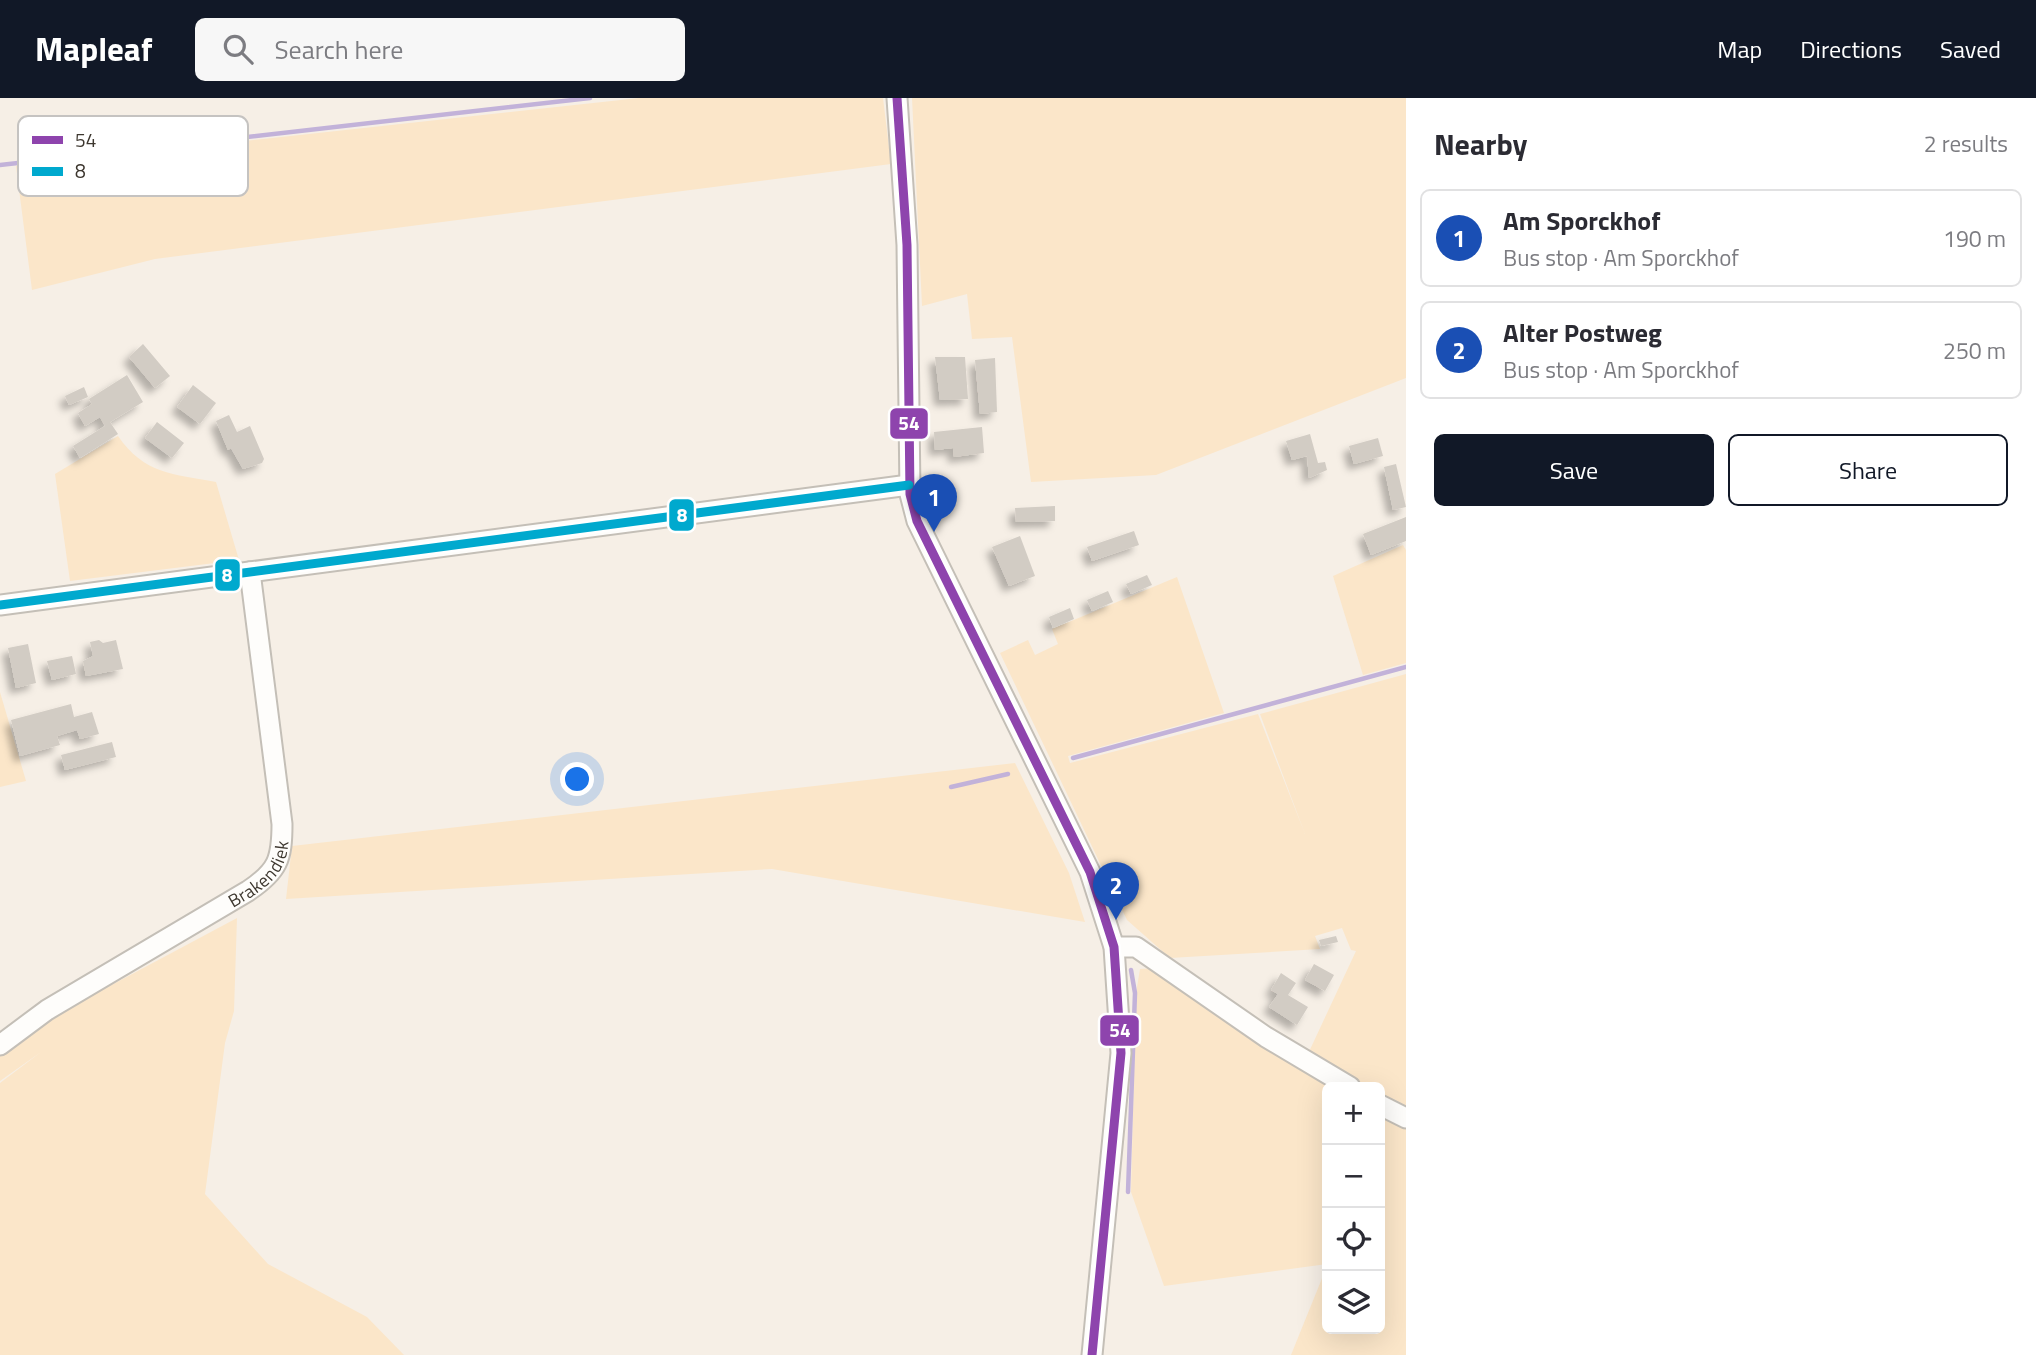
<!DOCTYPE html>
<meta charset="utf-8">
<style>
:root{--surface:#fff;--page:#f7f7f7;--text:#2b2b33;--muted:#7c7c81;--line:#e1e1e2;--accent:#111827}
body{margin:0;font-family:"Titillium Web",sans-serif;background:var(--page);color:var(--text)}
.controls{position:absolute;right:21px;bottom:21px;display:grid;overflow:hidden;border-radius:10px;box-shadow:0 7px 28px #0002}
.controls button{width:63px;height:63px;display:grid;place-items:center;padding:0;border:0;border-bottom:2px solid var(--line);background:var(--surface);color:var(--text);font:35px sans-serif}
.you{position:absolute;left:578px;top:682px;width:24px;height:24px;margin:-18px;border:5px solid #fff;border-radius:50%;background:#1a73e8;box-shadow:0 0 0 10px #1a73e833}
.badge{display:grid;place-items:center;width:46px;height:46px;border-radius:50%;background:var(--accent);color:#fff;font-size:23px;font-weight:700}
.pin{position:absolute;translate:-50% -58px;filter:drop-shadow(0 2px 4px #0008)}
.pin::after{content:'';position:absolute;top:37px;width:24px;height:21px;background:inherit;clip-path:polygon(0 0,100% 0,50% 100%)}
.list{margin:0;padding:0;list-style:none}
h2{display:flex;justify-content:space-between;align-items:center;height:91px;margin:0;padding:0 28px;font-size:30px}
h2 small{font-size:23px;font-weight:400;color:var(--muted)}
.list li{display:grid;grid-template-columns:46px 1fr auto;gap:21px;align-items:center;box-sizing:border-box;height:98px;margin:0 14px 14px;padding:0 14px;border:2px solid var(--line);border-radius:10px}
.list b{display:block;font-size:26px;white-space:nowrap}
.list p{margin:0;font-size:23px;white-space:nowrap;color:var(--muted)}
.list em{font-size:23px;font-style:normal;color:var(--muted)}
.actions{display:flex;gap:14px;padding:21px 28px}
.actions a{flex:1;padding:16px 0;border:2px solid var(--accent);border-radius:10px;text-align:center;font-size:24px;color:var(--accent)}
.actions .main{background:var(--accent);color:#fff}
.icon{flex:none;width:38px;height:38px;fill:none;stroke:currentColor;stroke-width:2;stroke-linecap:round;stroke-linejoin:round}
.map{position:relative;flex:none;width:1406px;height:1257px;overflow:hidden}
header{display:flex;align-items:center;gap:42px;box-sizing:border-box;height:98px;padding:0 35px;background:var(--accent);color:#fff}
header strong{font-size:33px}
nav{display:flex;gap:38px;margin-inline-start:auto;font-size:24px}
.search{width:490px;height:63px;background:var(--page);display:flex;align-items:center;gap:18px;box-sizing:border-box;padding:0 24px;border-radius:10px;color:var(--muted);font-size:26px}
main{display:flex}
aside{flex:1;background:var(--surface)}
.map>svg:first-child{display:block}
.green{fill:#fbe6c9}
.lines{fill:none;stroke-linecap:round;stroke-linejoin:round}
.stream{stroke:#c2b2d9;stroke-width:4.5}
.building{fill:#d2ccc4;filter:url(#shadow)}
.minor-casing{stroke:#c4bfb7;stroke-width:23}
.minor{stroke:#fefdfb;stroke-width:19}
.bus-1-casing{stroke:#fff;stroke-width:14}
.bus-2-casing{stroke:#fff;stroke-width:14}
.bus-1{stroke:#8e44ad;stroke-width:9}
.bus-2{stroke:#00a9ce;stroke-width:9}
.labels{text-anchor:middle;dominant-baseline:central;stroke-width:7;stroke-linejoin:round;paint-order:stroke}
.street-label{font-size:18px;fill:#3d372f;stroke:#fff}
.key{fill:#fff;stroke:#c5c3c1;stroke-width:2}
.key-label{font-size:19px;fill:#3d372f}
.line-badge{stroke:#fff;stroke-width:2.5}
.badge-label{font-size:19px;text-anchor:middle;font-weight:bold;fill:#fff}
</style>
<header>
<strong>Mapleaf</strong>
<div class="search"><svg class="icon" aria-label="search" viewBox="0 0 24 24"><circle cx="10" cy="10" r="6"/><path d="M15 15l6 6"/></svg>Search here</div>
<nav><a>Map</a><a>Directions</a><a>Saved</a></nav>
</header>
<main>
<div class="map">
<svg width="1406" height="1257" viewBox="0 0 1406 1257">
<defs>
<filter id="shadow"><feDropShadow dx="-6" dy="6" stdDeviation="3.5" flood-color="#0004"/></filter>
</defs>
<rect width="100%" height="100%" fill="#f6efe6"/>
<g class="green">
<polygon points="639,0 883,0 891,66 155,161 32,192 16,68"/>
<polygon points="912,0 1406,0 1406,280 1156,377 1031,384 1012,239 972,241 967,196 922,208"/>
<path d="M118,338c26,38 55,38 98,46l23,78 -169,21 -15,-107z"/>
<polygon points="1403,447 1406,452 1406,565 1363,577 1333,478"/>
<polygon points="1177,479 1224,615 1068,658 1070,665 1258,616 1305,736 1260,616 1406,576 1406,1014 1380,1000 1380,989 1361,989 1307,958 1356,853 1351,852 1342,830 1315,838 1320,851 1170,860 1127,822 1000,555 1028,542 1035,557 1058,546 1052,531"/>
<polygon points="0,594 26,683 0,689"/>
<polygon points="1015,665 1069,775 1085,824 772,771 286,801 292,748"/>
<polygon points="237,820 234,913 225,945 205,1096 268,1166 367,1219 404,1257 0,1257 0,985 41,954 0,983 0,956 61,914"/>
<polygon points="1155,870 1335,989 1327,989 1327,1166 1164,1188 1131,1094 1136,895 1140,871"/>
<polygon points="1380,1020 1406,1030 1406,1257 1291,1257 1327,1168 1327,1231 1380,1231"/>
</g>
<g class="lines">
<g class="stream">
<polyline points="0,67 590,0"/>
<polyline points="1073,660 1406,569"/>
<polyline points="951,689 1008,676"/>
<polyline points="1128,1094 1135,895 1131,872"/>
</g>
</g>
<g class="building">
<polygon points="143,246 170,278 155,290 129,259"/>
<polygon points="935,259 965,259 968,301 940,302"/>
<polygon points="995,260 997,314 980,316 975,262"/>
<polygon points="127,277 143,304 110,324 118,336 80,360 73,348 105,328 100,319 85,328 78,315 92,306 89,301"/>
<polygon points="193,287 216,305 200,326 177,309"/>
<polygon points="84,289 88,299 69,307 65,298"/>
<polygon points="229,317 237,334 250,328 264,361 262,365 243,371 231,350 228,352 216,323"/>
<polygon points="157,324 184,345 172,360 145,340"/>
<polygon points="982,329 984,355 954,359 953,350 935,352 934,334"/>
<polygon points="1310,336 1318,365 1325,364 1327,372 1309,380 1307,358 1292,362 1286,343"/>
<polygon points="1378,340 1383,358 1354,366 1349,348"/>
<polygon points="1396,366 1406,409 1393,412 1384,369"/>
<polygon points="1055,408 1055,423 1016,424 1015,410"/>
<polygon points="1406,419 1406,443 1371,457 1363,436"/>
<polygon points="1134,433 1139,447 1092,463 1087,449"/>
<polygon points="1020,438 1035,478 1009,488 992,449"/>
<polygon points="1147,477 1152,487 1131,496 1126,486"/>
<polygon points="1108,493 1113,504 1092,513 1087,502"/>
<polygon points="1070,510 1074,521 1053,530 1049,519"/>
<polygon points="99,542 103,545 116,542 123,571 86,578 83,563 93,558 90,544"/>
<polygon points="28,546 36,585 16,590 8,550"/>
<polygon points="72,558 76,576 52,582 47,563"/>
<polygon points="71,606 74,619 92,614 99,636 80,641 77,632 57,638 60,647 20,658 11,622"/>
<polygon points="112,644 116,659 65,672 61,657"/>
<polygon points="1336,838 1338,844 1321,848 1319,842"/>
<polygon points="1314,866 1334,877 1325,893 1305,882"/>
<polygon points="1281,875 1296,885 1288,897 1308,909 1297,927 1269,909 1278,896 1271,892"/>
</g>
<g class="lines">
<g class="minor-casing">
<g id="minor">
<polyline points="897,0 907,147 910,396 917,423 1090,774 1114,849 1121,955 1092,1257"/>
<polyline points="0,507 909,387"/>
<polyline points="1114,849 1136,849 1266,939 1350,989"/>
<path id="s1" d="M0,947l47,-35 201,-119c30,-20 34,-32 34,-67l-32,-252"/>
<polyline points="1380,1007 1406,1020"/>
</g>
</g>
<use href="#minor" class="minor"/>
<g class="bus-1-casing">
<polyline id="bus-1" points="897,0 907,147 910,396 917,423 1090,774 1114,849 1121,955 1092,1257"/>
</g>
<g class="bus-2-casing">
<polyline id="bus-2" points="0,507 909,387"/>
</g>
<use href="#bus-1" class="bus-1"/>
<use href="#bus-2" class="bus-2"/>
</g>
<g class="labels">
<g class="street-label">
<text stroke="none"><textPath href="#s1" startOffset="313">Brakendiek</textPath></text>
</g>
</g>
<rect x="18" y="18" width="230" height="80" rx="10" class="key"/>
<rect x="32" y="38" width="31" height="8" fill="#8e44ad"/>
<rect x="32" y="69" width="31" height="9" fill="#00a9ce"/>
<g class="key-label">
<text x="75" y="49">54</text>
<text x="75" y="80">8</text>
</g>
<g class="line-badge">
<rect x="889" y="309" width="40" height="33" rx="7" fill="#8e44ad"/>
<rect x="668" y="400" width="27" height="34" rx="7" fill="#00a9ce"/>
<rect x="214" y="460" width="27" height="34" rx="7" fill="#00a9ce"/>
<rect x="1099" y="916" width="41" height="33" rx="7" fill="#8e44ad"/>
</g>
<g class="badge-label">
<text x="909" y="332">54</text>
<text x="682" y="424">8</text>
<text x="227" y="484">8</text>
<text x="1120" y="939">54</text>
</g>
</svg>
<div class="controls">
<button>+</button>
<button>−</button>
<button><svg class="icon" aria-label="locate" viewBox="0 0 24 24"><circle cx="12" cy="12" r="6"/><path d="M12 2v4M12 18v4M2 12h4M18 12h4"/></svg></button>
<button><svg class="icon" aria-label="layers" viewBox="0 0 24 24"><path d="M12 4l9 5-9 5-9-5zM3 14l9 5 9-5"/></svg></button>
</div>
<div class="you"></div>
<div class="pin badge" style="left:934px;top:434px;background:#1a4fb4">1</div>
<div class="pin badge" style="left:1116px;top:822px;background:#1a4fb4">2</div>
</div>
<aside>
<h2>Nearby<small>2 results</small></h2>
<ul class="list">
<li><span class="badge" style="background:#1a4fb4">1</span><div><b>Am Sporckhof</b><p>Bus stop · Am Sporckhof</p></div><em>190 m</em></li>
<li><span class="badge" style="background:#1a4fb4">2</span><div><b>Alter Postweg</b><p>Bus stop · Am Sporckhof</p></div><em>250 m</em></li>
</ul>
<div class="actions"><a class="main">Save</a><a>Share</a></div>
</aside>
</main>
